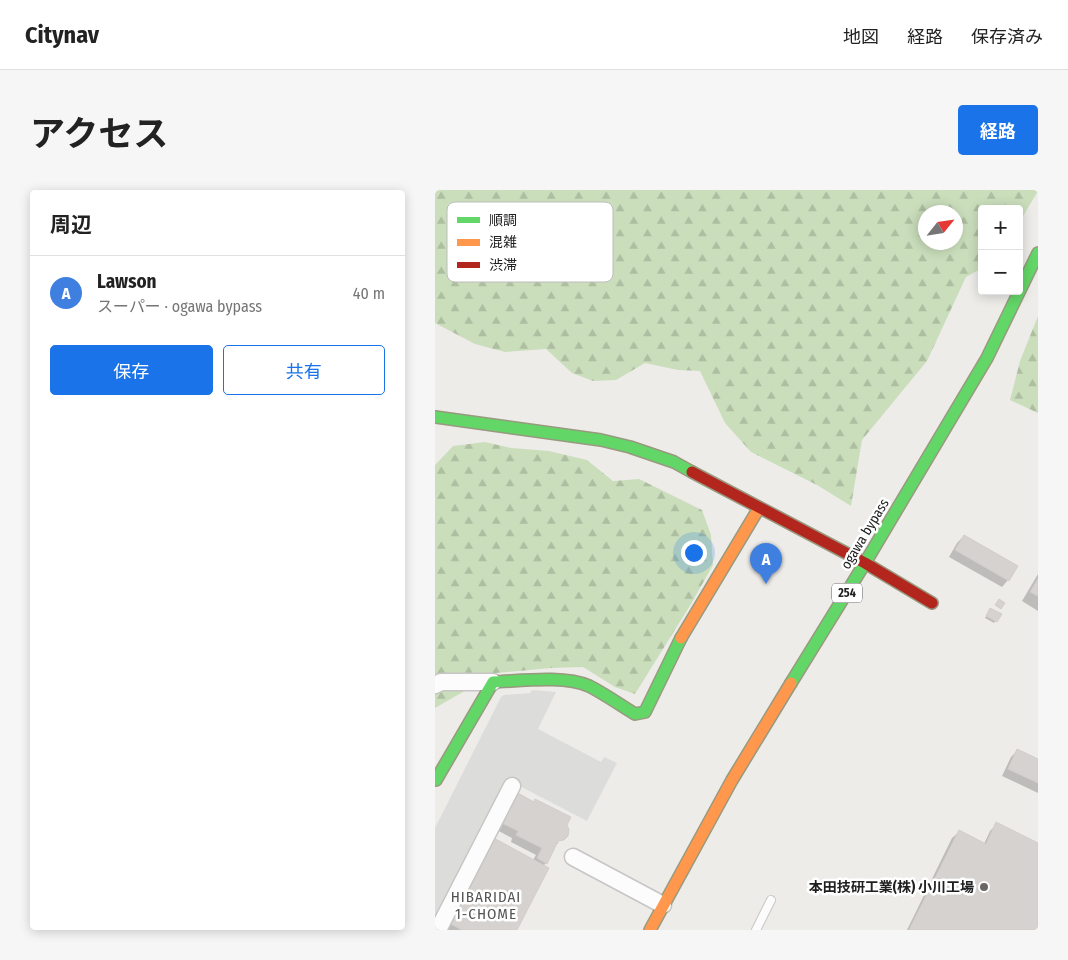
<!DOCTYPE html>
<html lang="ja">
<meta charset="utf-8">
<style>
:root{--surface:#fff;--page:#f6f6f6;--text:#222;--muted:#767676;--line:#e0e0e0;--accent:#1a73e8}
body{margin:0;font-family:"Fira Sans Condensed","Noto Sans JP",sans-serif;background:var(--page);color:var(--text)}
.controls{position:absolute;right:15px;top:15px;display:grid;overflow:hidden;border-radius:5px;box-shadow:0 2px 12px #0003}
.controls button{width:45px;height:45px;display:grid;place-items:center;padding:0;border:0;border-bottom:1px solid var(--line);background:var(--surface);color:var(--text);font:25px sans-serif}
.compass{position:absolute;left:483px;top:15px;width:45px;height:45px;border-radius:50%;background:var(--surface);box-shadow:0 2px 12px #0003;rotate:60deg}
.you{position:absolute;left:258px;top:362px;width:18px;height:18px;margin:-12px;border:4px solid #fff;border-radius:50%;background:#1a73e8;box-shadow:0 0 0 8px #1a73e833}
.badge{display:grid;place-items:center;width:32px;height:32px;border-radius:50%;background:var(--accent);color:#fff;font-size:16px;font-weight:700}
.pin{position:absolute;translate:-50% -41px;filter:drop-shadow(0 1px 2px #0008)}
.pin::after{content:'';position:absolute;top:26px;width:18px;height:15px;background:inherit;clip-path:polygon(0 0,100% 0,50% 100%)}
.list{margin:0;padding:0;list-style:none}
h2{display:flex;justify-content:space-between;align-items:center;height:65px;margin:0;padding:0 20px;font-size:21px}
h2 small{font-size:16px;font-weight:400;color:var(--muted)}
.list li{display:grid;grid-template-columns:32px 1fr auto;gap:15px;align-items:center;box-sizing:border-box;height:75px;padding:0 20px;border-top:1px solid var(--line)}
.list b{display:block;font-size:19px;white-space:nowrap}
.list p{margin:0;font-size:16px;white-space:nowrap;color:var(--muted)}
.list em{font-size:16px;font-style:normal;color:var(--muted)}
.actions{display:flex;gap:10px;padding:15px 20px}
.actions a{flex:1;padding:11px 0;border:1px solid var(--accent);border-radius:5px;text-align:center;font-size:18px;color:var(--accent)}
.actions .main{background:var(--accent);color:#fff}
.map{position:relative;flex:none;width:603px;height:740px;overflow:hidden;border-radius:5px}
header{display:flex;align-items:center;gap:30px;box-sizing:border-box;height:70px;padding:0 25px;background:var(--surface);border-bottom:1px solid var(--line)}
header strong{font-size:24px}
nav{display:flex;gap:28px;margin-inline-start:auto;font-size:18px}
.intro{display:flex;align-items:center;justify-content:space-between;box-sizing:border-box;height:120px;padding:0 30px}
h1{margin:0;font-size:35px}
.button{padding:12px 22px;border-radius:5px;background:var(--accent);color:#fff;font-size:18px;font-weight:700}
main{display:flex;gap:30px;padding:0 30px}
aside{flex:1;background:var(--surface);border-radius:5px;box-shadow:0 2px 12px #0003}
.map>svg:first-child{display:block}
.religious{fill:#dcdcda}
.forest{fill:url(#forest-firs);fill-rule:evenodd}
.shadow{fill:#0003}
.building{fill:#d5d2d0;stroke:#d2cdca}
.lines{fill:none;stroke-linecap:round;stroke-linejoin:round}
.lane-casing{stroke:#c7c6c5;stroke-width:10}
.street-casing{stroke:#c7c6c5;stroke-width:19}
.fast-casing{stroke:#98997f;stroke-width:14}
.slow-casing{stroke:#98997f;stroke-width:14}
.jam-casing{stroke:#98997f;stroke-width:14}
.lane{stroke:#fcfcfc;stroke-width:8}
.street{stroke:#fcfcfc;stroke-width:16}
.fast{stroke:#63d668;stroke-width:11}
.slow{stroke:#ff974d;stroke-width:11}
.jam{stroke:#b3261e;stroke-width:11}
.poi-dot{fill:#686766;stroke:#fff;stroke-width:2}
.labels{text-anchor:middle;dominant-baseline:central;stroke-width:5;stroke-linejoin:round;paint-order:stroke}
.shield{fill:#fff;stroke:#636363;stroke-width:1}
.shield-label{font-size:12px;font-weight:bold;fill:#202020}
.street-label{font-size:14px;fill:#202020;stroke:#fff}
.poi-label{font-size:14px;font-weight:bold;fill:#202020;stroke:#fff;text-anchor:end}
.neighbourhood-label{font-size:15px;letter-spacing:1px;fill:#535353;stroke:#fff}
.key{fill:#fff;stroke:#bcbcbc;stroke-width:1}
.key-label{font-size:14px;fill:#202020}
</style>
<header>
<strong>Citynav</strong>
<nav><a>地図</a><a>経路</a><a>保存済み</a></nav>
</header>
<div class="intro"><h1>アクセス</h1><a class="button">経路</a></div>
<main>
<aside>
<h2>周辺<small></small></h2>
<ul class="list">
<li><span class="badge" style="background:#3f7fe0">A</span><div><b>Lawson</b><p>スーパー · ogawa bypass</p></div><em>40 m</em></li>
</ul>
<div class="actions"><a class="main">保存</a><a>共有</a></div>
</aside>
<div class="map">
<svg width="603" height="740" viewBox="0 0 603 740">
<defs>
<pattern id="forest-firs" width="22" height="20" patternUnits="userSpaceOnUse" patternTransform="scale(1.25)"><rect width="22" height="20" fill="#cadebc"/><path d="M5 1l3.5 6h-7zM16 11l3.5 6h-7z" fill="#adbea1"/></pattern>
</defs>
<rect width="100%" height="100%" fill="#eeece9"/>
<polygon class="religious" points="97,500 121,502 103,539 166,572 169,567 182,573 152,631 75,591 0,734 0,638 66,507 69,505 95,503"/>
<g class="forest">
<path d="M0,0h603v1l-19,32v-14h-37v59l-16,9 -39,84 -65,79 -11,66 -34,-21 -66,-33 -26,-29 -25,-52 -22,-1 -33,-7 -29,17 -23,1 -21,-8 -26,-24 -41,3 -30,-8 -40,-21zM490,22h30v30h-30z"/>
<polygon points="603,126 603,223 575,210 585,171"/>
<polygon points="50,252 76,258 114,261 152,270 178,291 204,289 267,320 276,345 278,375 256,414 200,504 180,497 148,477 116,478 61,483 0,518 0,275 18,256"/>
</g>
<g class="shadow">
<polygon points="529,346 573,390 567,397 514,367 522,353"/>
<polygon points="603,384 603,421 587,411"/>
<polygon points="554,421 565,425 559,433 550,428"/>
<polygon points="583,560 603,570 603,603 567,586 576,567"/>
<polygon points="101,610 118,654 124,652 119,657 111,673 108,676 80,740 2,740 98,670 101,665 76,652 77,648 58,638"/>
<polygon points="562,634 603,655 603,740 472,740 517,648 524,642 549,654 555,641"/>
</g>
<g class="building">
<polygon points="529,345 583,376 574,391 520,360"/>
<polygon points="603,389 603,406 595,402"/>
<polygon points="564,409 570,413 566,419 560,415"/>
<polygon points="555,418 567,424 562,432 551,426"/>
<polygon points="582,559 603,569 603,593 573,579"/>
<polygon points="81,602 99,612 100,609 136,627 132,635 134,640 133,646 129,650 123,651 112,674 102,668 107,658 81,645 83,641 63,631"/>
<polygon points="561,632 603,653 603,740 474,740 524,640 551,654"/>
<polygon points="55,646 114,678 82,740 27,740 10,731"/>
</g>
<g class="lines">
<g class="lane-casing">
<polyline id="lane" points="321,740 336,710"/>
</g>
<g class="street-casing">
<g id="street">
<polyline points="0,495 6,492 58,492"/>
<polyline points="138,667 228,715"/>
<polyline points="3,740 77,596"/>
</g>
</g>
<g class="fast-casing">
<g id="fast">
<polyline points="0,227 166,250 195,257 239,272 257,282"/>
<polyline points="356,493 430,373 552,168 603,63"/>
<path d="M0,589l1,1 57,-98c27,-1 71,-7 96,4 16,8 31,19 46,28l10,-2 36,-74"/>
</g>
</g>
<g class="slow-casing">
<g id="slow">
<polyline points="246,448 324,318"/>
<polyline points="215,740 297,590 356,493"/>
</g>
</g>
<g class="jam-casing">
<polyline id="jam" points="257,282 430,373 497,413"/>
</g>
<use href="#lane" class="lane"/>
<use href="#street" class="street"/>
<use href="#fast" class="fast"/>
<use href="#slow" class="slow"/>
<use href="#jam" class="jam"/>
</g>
<circle class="poi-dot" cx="549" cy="697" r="5"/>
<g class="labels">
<rect class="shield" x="397" y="393.5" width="30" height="19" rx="4"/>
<g class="shield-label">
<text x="412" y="403">254</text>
</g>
<g class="street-label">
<text transform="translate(430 344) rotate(-59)">ogawa bypass</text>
</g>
<g class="poi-label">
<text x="539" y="697">本田技研工業(株) 小川工場</text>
</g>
<g class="neighbourhood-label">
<text x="51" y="707">HIBARIDAI<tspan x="51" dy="17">1-CHOME</tspan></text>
</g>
</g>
<rect x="12" y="12" width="166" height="80" rx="8" class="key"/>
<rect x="22" y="27" width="23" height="6" fill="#63d668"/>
<rect x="22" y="49" width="23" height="7" fill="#ff974d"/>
<rect x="22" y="72" width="23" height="6" fill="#b3261e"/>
<g class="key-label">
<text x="54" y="35">順調</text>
<text x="54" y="57">混雑</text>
<text x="54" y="80">渋滞</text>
</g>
</svg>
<div class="controls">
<button>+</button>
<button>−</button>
</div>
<svg class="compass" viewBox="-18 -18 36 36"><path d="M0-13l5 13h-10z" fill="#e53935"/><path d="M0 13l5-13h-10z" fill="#767676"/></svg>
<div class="you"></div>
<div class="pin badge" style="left:331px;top:394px;background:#3f7fe0">A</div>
</div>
</main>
